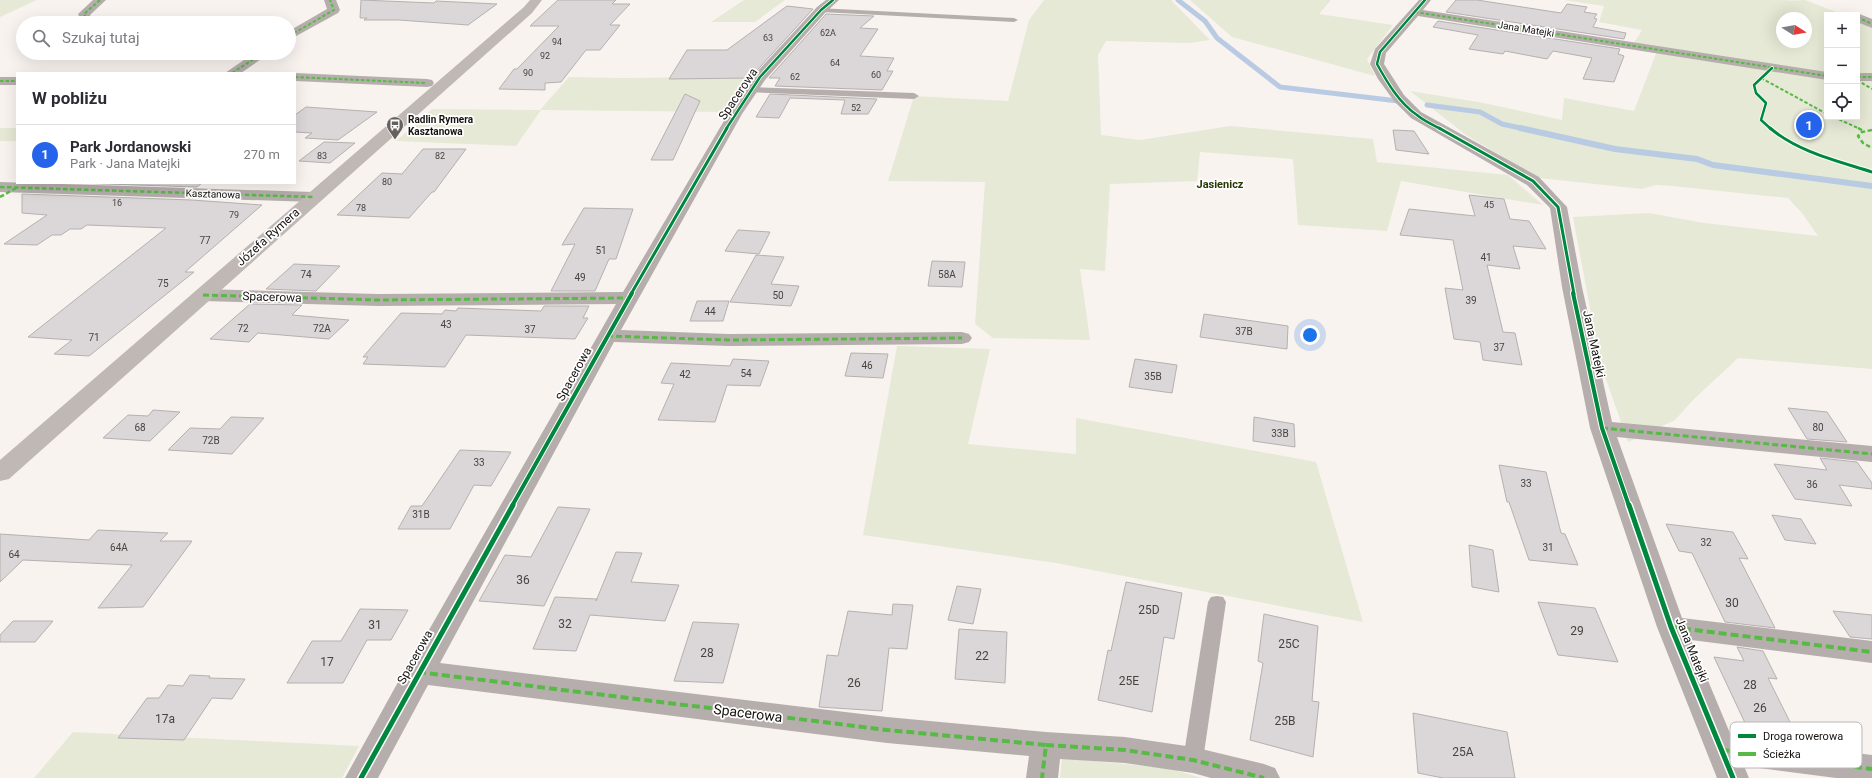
<!DOCTYPE html>
<html lang="pl">
<meta charset="utf-8">
<style>
:root{--surface:#fff;--page:#f7f7f7;--text:#2b2b33;--muted:#7c7c81;--line:#e1e1e2;--accent:#2563eb}
body{margin:0;font-family:Roboto,sans-serif;background:var(--page);color:var(--text)}
.controls{position:absolute;right:12px;top:12px;display:grid;overflow:hidden;border-radius:0px;box-shadow:0 4px 16px #0002}
.controls button{width:36px;height:36px;display:grid;place-items:center;padding:0;border:0;border-bottom:1px solid var(--line);background:var(--surface);color:var(--text);font:20px sans-serif}
.compass{position:absolute;left:1776px;top:12px;width:36px;height:36px;border-radius:50%;background:var(--surface);box-shadow:0 4px 16px #0002;rotate:101deg}
.you{position:absolute;left:1310px;top:335px;width:14px;height:14px;margin:-10px;border:3px solid #fff;border-radius:50%;background:#1a73e8;box-shadow:0 0 0 6px #1a73e833}
.badge{display:grid;place-items:center;width:26px;height:26px;border-radius:50%;background:var(--accent);color:#fff;font-size:13px;font-weight:700}
.pin{position:absolute;translate:-50% -50%;border:2px solid #fff;box-shadow:0 1px 4px #0006}
.list{margin:0;padding:0;list-style:none}
h2{display:flex;justify-content:space-between;align-items:center;height:52px;margin:0;padding:0 16px;font-size:17px}
h2 small{font-size:13px;font-weight:400;color:var(--muted)}
.list li{display:grid;grid-template-columns:26px 1fr auto;gap:12px;align-items:center;box-sizing:border-box;height:60px;padding:0 16px;border-top:1px solid var(--line)}
.list b{display:block;font-size:15px;white-space:nowrap}
.list p{margin:0;font-size:13px;white-space:nowrap;color:var(--muted)}
.list em{font-size:13px;font-style:normal;color:var(--muted)}
.icon{flex:none;width:22px;height:22px;fill:none;stroke:currentColor;stroke-width:2;stroke-linecap:round;stroke-linejoin:round}
.map{position:relative;flex:none;width:1872px;height:778px;overflow:hidden}
.search{position:absolute;background:var(--surface);box-shadow:0 4px 16px #0002;left:16px;top:16px;width:280px;height:44px;display:flex;align-items:center;gap:10px;box-sizing:border-box;padding:0 14px;border-radius:22px;color:var(--muted);font-size:15px}
.panel{position:absolute;background:var(--surface);box-shadow:0 4px 16px #0002;left:16px;top:72px;width:280px;height:112px;border-radius:0px}
.map>svg:first-child{display:block}
.green{fill:#e6e9d5;fill-rule:evenodd}
.lines{fill:none;stroke-linecap:round;stroke-linejoin:round}
.stream-far1{stroke:#b9cae3;stroke-width:5}
.stream{stroke:#b9cae3;stroke-width:6}
.building{fill:#dbd6d7;stroke:#b5b1b1}
.lane{fill:#b6aeac;fill-rule:evenodd}
.street{fill:#b6aeac;fill-rule:evenodd}
.secondary{fill:#bfb8b4;fill-rule:evenodd}
.quiet-far3{stroke:#58b947;stroke-width:2;stroke-dasharray:3.5 2;stroke-linecap:butt}
.quiet-far2{stroke:#58b947;stroke-width:2.5;stroke-dasharray:4.5 2.5;stroke-linecap:butt}
.quiet-far1{stroke:#58b947;stroke-width:3;stroke-dasharray:6 3;stroke-linecap:butt}
.quiet{stroke:#58b947;stroke-width:4;stroke-dasharray:8 4;stroke-linecap:butt}
.cycleway-far3-casing{stroke:#fff;stroke-width:4}
.cycleway-far2-casing{stroke:#fff;stroke-width:5}
.cycleway-far1-casing{stroke:#fff;stroke-width:6}
.cycleway-casing{stroke:#fff;stroke-width:8}
.cycleway-far3{stroke:#00873e;stroke-width:2.5}
.cycleway-far2{stroke:#00873e;stroke-width:3}
.cycleway-far1{stroke:#00873e;stroke-width:4}
.cycleway{stroke:#00873e;stroke-width:5}
.labels{text-anchor:middle;dominant-baseline:central;stroke-width:3.5;stroke-linejoin:round;paint-order:stroke}
.far-number-label{font-size:9px;fill:#474341}
.far-street-label{font-size:10px;fill:#16120f;stroke:#fff}
.far-poi-label{font-size:10px;font-weight:bold;fill:#16120f;stroke:#fff;text-anchor:start}
.number-label{font-size:10px;fill:#474341}
.far-neighbourhood-label{font-size:11px;font-weight:bold;fill:#263a04;stroke:#fff}
.street-label{font-size:12px;fill:#16120f;stroke:#fff}
.near-number-label{font-size:12px;fill:#474341}
.near-street-label{font-size:14px;fill:#16120f;stroke:#fff}
.key{fill:#fff;stroke:#b9b8b7;stroke-width:1}
.key-label{font-size:11px;fill:#16120f}
</style>
<div class="map">
<svg width="1872" height="778" viewBox="0 0 1872 778">
<rect width="100%" height="100%" fill="#f9f3ef"/>
<g class="green">
<polygon points="0,0 37,0 0,17"/>
<polygon points="744,0 785,0 755,22 711,22"/>
<polygon points="1044,0 1171,0 1210,40 1188,43 1106,41 1098,55 1101,135 1140,140 1230,126 1373,139 1377,162 1508,175 1543,205 1401,181 1387,231 1298,225 1293,159 1200,152 1197,181 1110,184 1105,271 1080,269 1090,340 993,338 975,324 985,182 888,181 914,96 1008,101 1029,20"/>
<polygon points="1190,0 1331,0 1319,14 1393,25 1367,59 1375,76 1232,37"/>
<path d="M1564,0h232l-27,2 36,-2 39,15h-17v102h30v-39h15v291l-134,-11 -46,43 -17,19 -47,22 -28,-80 -27,-145 76,-4 55,10 114,13 -16,-23 -14,-15 -116,-12 -16,-1 -14,4 -103,-11 -73,-43 -56,-44 74,12 78,17 2,-22 70,13 23,-60 -23,-8 8,-13 -43,-8 5,-16zM1782,18h24v24h-24z"/>
<polygon points="1857,21 1872,28 1872,75 1857,75"/>
<polygon points="569,77 617,78 753,77 729,112 541,110 516,146 396,141 432,109 540,110"/>
<rect x="0" y="128" width="17" height="13"/>
<polygon points="897,346 990,349 968,444 1076,454 1076,418 1316,462 1363,622 1056,563 863,535"/>
<polygon points="73,732 359,746 342,778 34,778"/>
<polygon points="1062,758 1167,768 1202,778 1060,778"/>
</g>
<g class="lines">
<g class="stream-far1">
<polyline points="1178,0 1205,21 1217,38 1280,87 1398,101"/>
<polyline points="1427,105 1480,112 1502,124 1525,129"/>
</g>
<polyline class="stream" points="1520,128 1615,149 1697,159 1713,165 1872,186"/>
</g>
<g class="building">
<polygon points="361,0 434,3 436,1 497,4 468,25 399,20 364,20 367,18 360,18"/>
<polygon points="558,0 616,0 612,4 630,4 610,25 620,25 600,50 586,50 561,82 545,83 545,90 499,89 514,69 517,69 559,26 530,26"/>
<polygon points="1456,0 1477,0 1561,13 1567,4 1587,7 1584,12 1597,14 1594,18 1597,19 1593,27 1626,33 1624,39 1446,12"/>
<polygon points="787,6 813,9 750,78 669,79 687,50 727,50"/>
<polygon points="826,14 874,16 860,28 878,29 860,56 894,58 887,71 893,71 882,90 775,86 780,78 769,78"/>
<polygon points="1438,21 1620,49 1618,54 1624,56 1614,82 1583,79 1592,58 1553,51 1547,59 1505,51 1503,54 1469,49 1478,35 1433,27"/>
<polygon points="685,94 700,101 673,160 651,160"/>
<polygon points="770,94 877,99 868,114 841,114 845,100 790,98 779,118 756,117"/>
<polygon points="306,107 377,112 338,140 305,138 312,133 295,132 295,115"/>
<polygon points="1393,130 1414,131 1429,154 1396,150"/>
<polygon points="324,142 355,143 330,163 299,161"/>
<polygon points="423,149 466,149 434,192 432,192 409,218 337,215 382,173 402,174"/>
<polygon points="78,183 202,183 197,187"/>
<polygon points="22,194 192,200 262,205 185,272 194,272 89,356 54,354 72,340 28,337 166,228 87,225 81,229 70,229 61,235 52,235 37,245 4,244 47,215 22,213"/>
<polygon points="1469,195 1504,199 1510,219 1529,221 1546,249 1513,246 1520,269 1487,265 1503,332 1515,333 1522,365 1483,360 1480,342 1454,339 1445,288 1463,290 1453,240 1400,235 1409,209 1475,216"/>
<polygon points="584,208 633,209 616,259 609,259 595,291 551,291 575,244 562,245"/>
<polygon points="738,230 770,232 759,254 725,251"/>
<polygon points="756,255 784,257 771,284 799,286 791,306 730,302"/>
<polygon points="932,261 965,262 962,287 928,286"/>
<polygon points="294,264 340,266 316,291 266,289"/>
<polygon points="697,301 729,301 723,321 690,321"/>
<polygon points="250,304 302,305 292,315 349,320 329,339 258,333 249,342 210,339"/>
<polygon points="544,306 589,306 583,318 588,318 575,339 466,335 445,367 363,364 368,357 363,357 401,313 442,314 445,310 456,311 458,308 541,311"/>
<polygon points="1204,314 1288,326 1287,349 1200,337"/>
<polygon points="851,353 888,354 883,378 845,376"/>
<polygon points="733,359 769,361 760,386 727,385 715,422 658,420 674,384 661,383 671,363 730,366"/>
<polygon points="1135,359 1177,365 1172,393 1129,387"/>
<polygon points="1788,408 1827,412 1847,442 1807,439"/>
<polygon points="153,410 180,412 150,441 103,438 128,415 148,416"/>
<polygon points="231,417 264,418 232,454 168,450 190,428 220,429"/>
<polygon points="1254,417 1294,424 1295,447 1253,441"/>
<polygon points="460,450 511,452 491,486 474,485 450,529 398,529 411,506 422,506"/>
<polygon points="1820,458 1857,462 1872,483 1872,489 1839,485 1852,506 1795,499 1774,464 1827,470"/>
<polygon points="1499,465 1546,472 1561,533 1565,534 1578,565 1529,560 1509,502 1507,502"/>
<polygon points="558,507 590,509 544,606 479,601 505,555 531,557"/>
<polygon points="1772,515 1801,519 1816,544 1785,540"/>
<polygon points="1666,524 1733,532 1748,559 1739,558 1775,628 1725,622 1692,553 1679,551"/>
<polygon points="98,530 168,533 160,541 192,541 143,607 98,608 132,565 23,560 0,582 0,534 89,540"/>
<polygon points="1469,545 1493,550 1499,592 1472,587"/>
<polygon points="616,552 642,553 631,582 679,585 665,621 590,615 576,651 533,649 555,597 597,599 596,601"/>
<polygon points="1126,582 1182,593 1174,639 1164,637 1152,712 1098,700 1108,650 1111,651"/>
<polygon points="957,586 981,589 973,624 948,620"/>
<polygon points="1538,602 1595,608 1618,662 1558,655"/>
<polygon points="893,604 913,605 907,649 889,648 882,711 819,707 827,655 838,656 848,611 892,615"/>
<polygon points="360,609 408,610 391,640 367,640 343,683 287,683 312,641 341,641"/>
<polygon points="1833,611 1872,615 1872,639 1850,637"/>
<polygon points="1264,614 1318,626 1312,701 1319,702 1313,757 1250,740 1263,663 1258,661"/>
<polygon points="13,621 53,621 35,642 0,642 0,635"/>
<polygon points="693,622 739,624 723,683 674,681"/>
<polygon points="959,629 1007,632 1005,683 955,679"/>
<polygon points="1737,647 1763,651 1777,679 1768,678 1795,732 1746,725 1714,657 1744,661"/>
<polygon points="190,675 210,676 209,678 245,679 232,699 212,698 184,740 118,738 147,698 159,698 168,685 183,686"/>
<polygon points="1413,713 1507,732 1515,778 1443,778 1418,773"/>
</g>
<g class="lines">
<g class="lane">
<polygon points="818,8 1014,18 1018,20 1014,22 821,12 817,10"/>
<polygon points="750,87 914,93 919,96 914,99 747,92 745,90"/>
<polygon points="1217,596 1223,597 1226,602 1203,760 1200,766 1193,769 1186,766 1183,760 1208,602 1211,597"/>
</g>
<g class="street">
<polygon points="93,0 106,0 90,15 94,23 82,23 78,14"/>
<polygon points="324,0 336,0 340,10 338,13 289,40 289,31 327,9"/>
<polygon points="826,0 839,0 825,13 765,80 742,114 621,330 728,334 962,332 969,334 972,338 969,342 962,344 728,346 614,342 440,663 887,717 1046,732 1125,737 1193,747 1264,764 1275,768 1280,778 1211,778 1193,773 1125,763 1060,759 1058,778 1026,778 1029,756 887,743 428,685 378,778 345,778 408,664 410,663 616,304 378,306 203,301 196,299 193,295 196,291 203,289 378,294 623,292 728,114 755,74 817,7"/>
<polygon points="1419,0 1431,0 1423,10 1827,72 1827,80 1418,16 1386,53 1384,64 1404,95 1421,112 1539,177 1567,207 1582,287 1612,422 1872,446 1872,462 1617,437 1682,618 1872,641 1872,663 1691,640 1732,738 1872,755 1872,778 1836,778 1744,766 1749,778 1717,778 1657,627 1590,428 1562,287 1550,208 1527,185 1411,118 1394,101 1378,79 1370,64 1375,49"/>
<polygon points="1857,13 1872,19 1872,28 1857,22 1857,15 1852,15"/>
<polygon points="254,53 270,53 241,73 225,73"/>
<polygon points="294,73 295,73 427,79 432,80 434,83 432,86 427,87 295,81"/>
<rect x="1857" y="73" width="15" height="8"/>
<rect x="0" y="77" width="17" height="8"/>
<polygon points="0,182 313,192 319,193 321,197 319,201 313,202 0,192"/>
</g>
<polygon class="secondary" points="530,0 542,0 532,13 9,479 0,481 0,460 524,7"/>
<g class="quiet-far3">
<polyline points="1415,12 1827,76"/>
<polyline points="1857,17 1872,24"/>
<polyline points="88,23 84,14 100,0"/>
<polyline points="289,36 334,10 330,0"/>
<polyline points="232,73 263,53"/>
<polyline points="295,77 427,83"/>
<polyline points="1857,77 1872,77"/>
<polyline points="1761,78 1827,114"/>
<polyline points="1857,80 1872,89"/>
<polyline points="0,81 17,81"/>
<polyline points="1834,117 1860,129"/>
</g>
<g class="quiet-far2">
<polyline points="1858,128 1864,131"/>
<polyline points="1872,130 1862,132 1858,136 1863,143 1872,148"/>
<polyline points="0,187 313,197"/>
<polyline points="0,197 18,187"/>
</g>
<g class="quiet-far1">
<polyline points="203,295 378,300 628,298"/>
<polyline points="607,336 728,340 962,338"/>
<polyline points="1602,428 1872,454"/>
</g>
<g class="quiet">
<polyline points="1671,627 1872,652"/>
<polyline points="418,672 887,730 1046,745 1042,778"/>
<polyline points="1046,745 1125,750 1193,760 1264,778"/>
<polyline points="1723,750 1872,769"/>
</g>
<g class="cycleway-far3-casing">
<g id="cycleway-far3">
<path d="M1425,0l-45,52 -3,12c10,18 22,39 40,51 7,6 16,10 24,14"/>
<polyline points="726,129 760,77 821,10 833,0"/>
<polyline points="1771,129 1761,120 1766,103 1756,93 1754,85 1772,68"/>
</g>
</g>
<g class="cycleway-far2-casing">
<g id="cycleway-far2">
<polyline points="1439,128 1533,181 1558,207 1574,294"/>
<path d="M1770,128c28,24 68,33 102,44"/>
<polyline points="631,294 727,128"/>
</g>
</g>
<g class="cycleway-far1-casing">
<g id="cycleway-far1">
<polyline points="1573,293 1602,428 1629,506"/>
<polyline points="512,506 632,293"/>
</g>
</g>
<g class="cycleway-casing">
<g id="cycleway">
<polyline points="1629,505 1671,627 1733,778"/>
<polyline points="361,778 513,505"/>
</g>
</g>
<use href="#cycleway-far3" class="cycleway-far3"/>
<use href="#cycleway-far2" class="cycleway-far2"/>
<use href="#cycleway-far1" class="cycleway-far1"/>
<use href="#cycleway" class="cycleway"/>
</g>
<defs>
<g id="bus-pin" transform="scale(0.9)"><path d="M0 17L-7.5 6A9.5 9.5 0 1 1 7.5 6Z" fill="#65615d" stroke="#fff"/><path d="M-5-6H5V4H4V6H2V4H-2V6H-4V4H-5ZM-3.5-4V0h7V-4ZM-3.5 1.2v1.5H-2V1.2ZM2 1.2v1.5H3.5V1.2Z" fill="#fff"/></g>
</defs>
<g fill-rule="evenodd">
<use href="#bus-pin" x="395" y="125"/>
</g>
<g class="labels">
<g class="far-number-label">
<text x="828" y="33">62A</text>
<text x="768" y="38">63</text>
<text x="557" y="42">94</text>
<text x="545" y="56">92</text>
<text x="835" y="63">64</text>
<text x="528" y="73">90</text>
<text x="876" y="75">60</text>
<text x="795" y="77">62</text>
<text x="856" y="108">52</text>
<text x="322" y="156">83</text>
<text x="440" y="156">82</text>
<text x="387" y="182">80</text>
<text x="117" y="203">16</text>
<text x="1489" y="205">45</text>
<text x="361" y="208">78</text>
<text x="234" y="215">79</text>
</g>
<g class="far-street-label">
<text transform="translate(1526 29) rotate(9)">Jana Matejki</text>
<text transform="translate(213 194) rotate(2)">Kasztanowa</text>
</g>
<g class="far-poi-label">
<text x="408" y="119">Radlin Rymera<tspan x="408" dy="12">Kasztanowa</tspan></text>
</g>
<g class="number-label">
<text x="205" y="240">77</text>
<text x="601" y="250">51</text>
<text x="1486" y="257">41</text>
<text x="306" y="274">74</text>
<text x="947" y="274">58A</text>
<text x="580" y="277">49</text>
<text x="163" y="283">75</text>
<text x="778" y="295">50</text>
<text x="1471" y="300">39</text>
<text x="710" y="311">44</text>
<text x="446" y="324">43</text>
<text x="243" y="328">72</text>
<text x="322" y="328">72A</text>
<text x="530" y="329">37</text>
<text x="1244" y="331">37B</text>
<text x="94" y="337">71</text>
<text x="1499" y="347">37</text>
<text x="867" y="365">46</text>
<text x="746" y="373">54</text>
<text x="685" y="374">42</text>
<text x="1153" y="376">35B</text>
<text x="140" y="427">68</text>
<text x="1818" y="427">80</text>
<text x="1280" y="433">33B</text>
<text x="211" y="440">72B</text>
<text x="479" y="462">33</text>
<text x="1526" y="483">33</text>
<text x="1812" y="484">36</text>
<text x="421" y="514">31B</text>
<text x="1706" y="542">32</text>
<text x="119" y="547">64A</text>
<text x="1548" y="547">31</text>
<text x="14" y="554">64</text>
</g>
<g class="far-neighbourhood-label">
<text x="1220" y="184">Jasienicz</text>
</g>
<g class="street-label">
<text transform="translate(738 94) rotate(-56)">Spacerowa</text>
<text transform="translate(268 237) rotate(-42)">Józefa Rymera</text>
<text transform="translate(272 297) rotate(2)">Spacerowa</text>
<text transform="translate(1594 344) rotate(78)">Jana Matejki</text>
<text transform="translate(574 374) rotate(-61)">Spacerowa</text>
<text transform="translate(1692 650) rotate(68)">Jana Matejki</text>
<text transform="translate(415 657) rotate(-61)">Spacerowa</text>
</g>
<g class="near-number-label">
<text x="523" y="580">36</text>
<text x="1732" y="603">30</text>
<text x="1149" y="610">25D</text>
<text x="565" y="624">32</text>
<text x="375" y="625">31</text>
<text x="1577" y="631">29</text>
<text x="1289" y="644">25C</text>
<text x="707" y="653">28</text>
<text x="982" y="656">22</text>
<text x="327" y="662">17</text>
<text x="1129" y="681">25E</text>
<text x="854" y="683">26</text>
<text x="1750" y="685">28</text>
<text x="1760" y="708">26</text>
<text x="165" y="719">17a</text>
<text x="1285" y="721">25B</text>
<text x="1463" y="752">25A</text>
</g>
<g class="near-street-label">
<text transform="translate(748 713) rotate(7)">Spacerowa</text>
</g>
</g>
<rect x="1730" y="722" width="132" height="46" rx="6" class="key"/>
<rect x="1738" y="734" width="18" height="4" fill="#00873e"/>
<rect x="1738" y="752" width="18" height="4" fill="#58b947"/>
<g class="key-label">
<text x="1763" y="740">Droga rowerowa</text>
<text x="1763" y="758">Ścieżka</text>
</g>
</svg>
<div class="controls">
<button>+</button>
<button>−</button>
<button><svg class="icon" aria-label="locate" viewBox="0 0 24 24"><circle cx="12" cy="12" r="6"/><path d="M12 2v4M12 18v4M2 12h4M18 12h4"/></svg></button>
</div>
<svg class="compass" viewBox="-18 -18 36 36"><path d="M0-13l5 13h-10z" fill="#e53935"/><path d="M0 13l5-13h-10z" fill="#7c7c81"/></svg>
<div class="you"></div>
<div class="pin badge" style="left:1809px;top:125px">1</div>
<div class="search"><svg class="icon" aria-label="search" viewBox="0 0 24 24"><circle cx="10" cy="10" r="6"/><path d="M15 15l6 6"/></svg>Szukaj tutaj</div>
<section class="panel">
<h2>W pobliżu<small></small></h2>
<ul class="list">
<li><span class="badge">1</span><div><b>Park Jordanowski</b><p>Park · Jana Matejki</p></div><em>270 m</em></li>
</ul>
</section>
</div>
